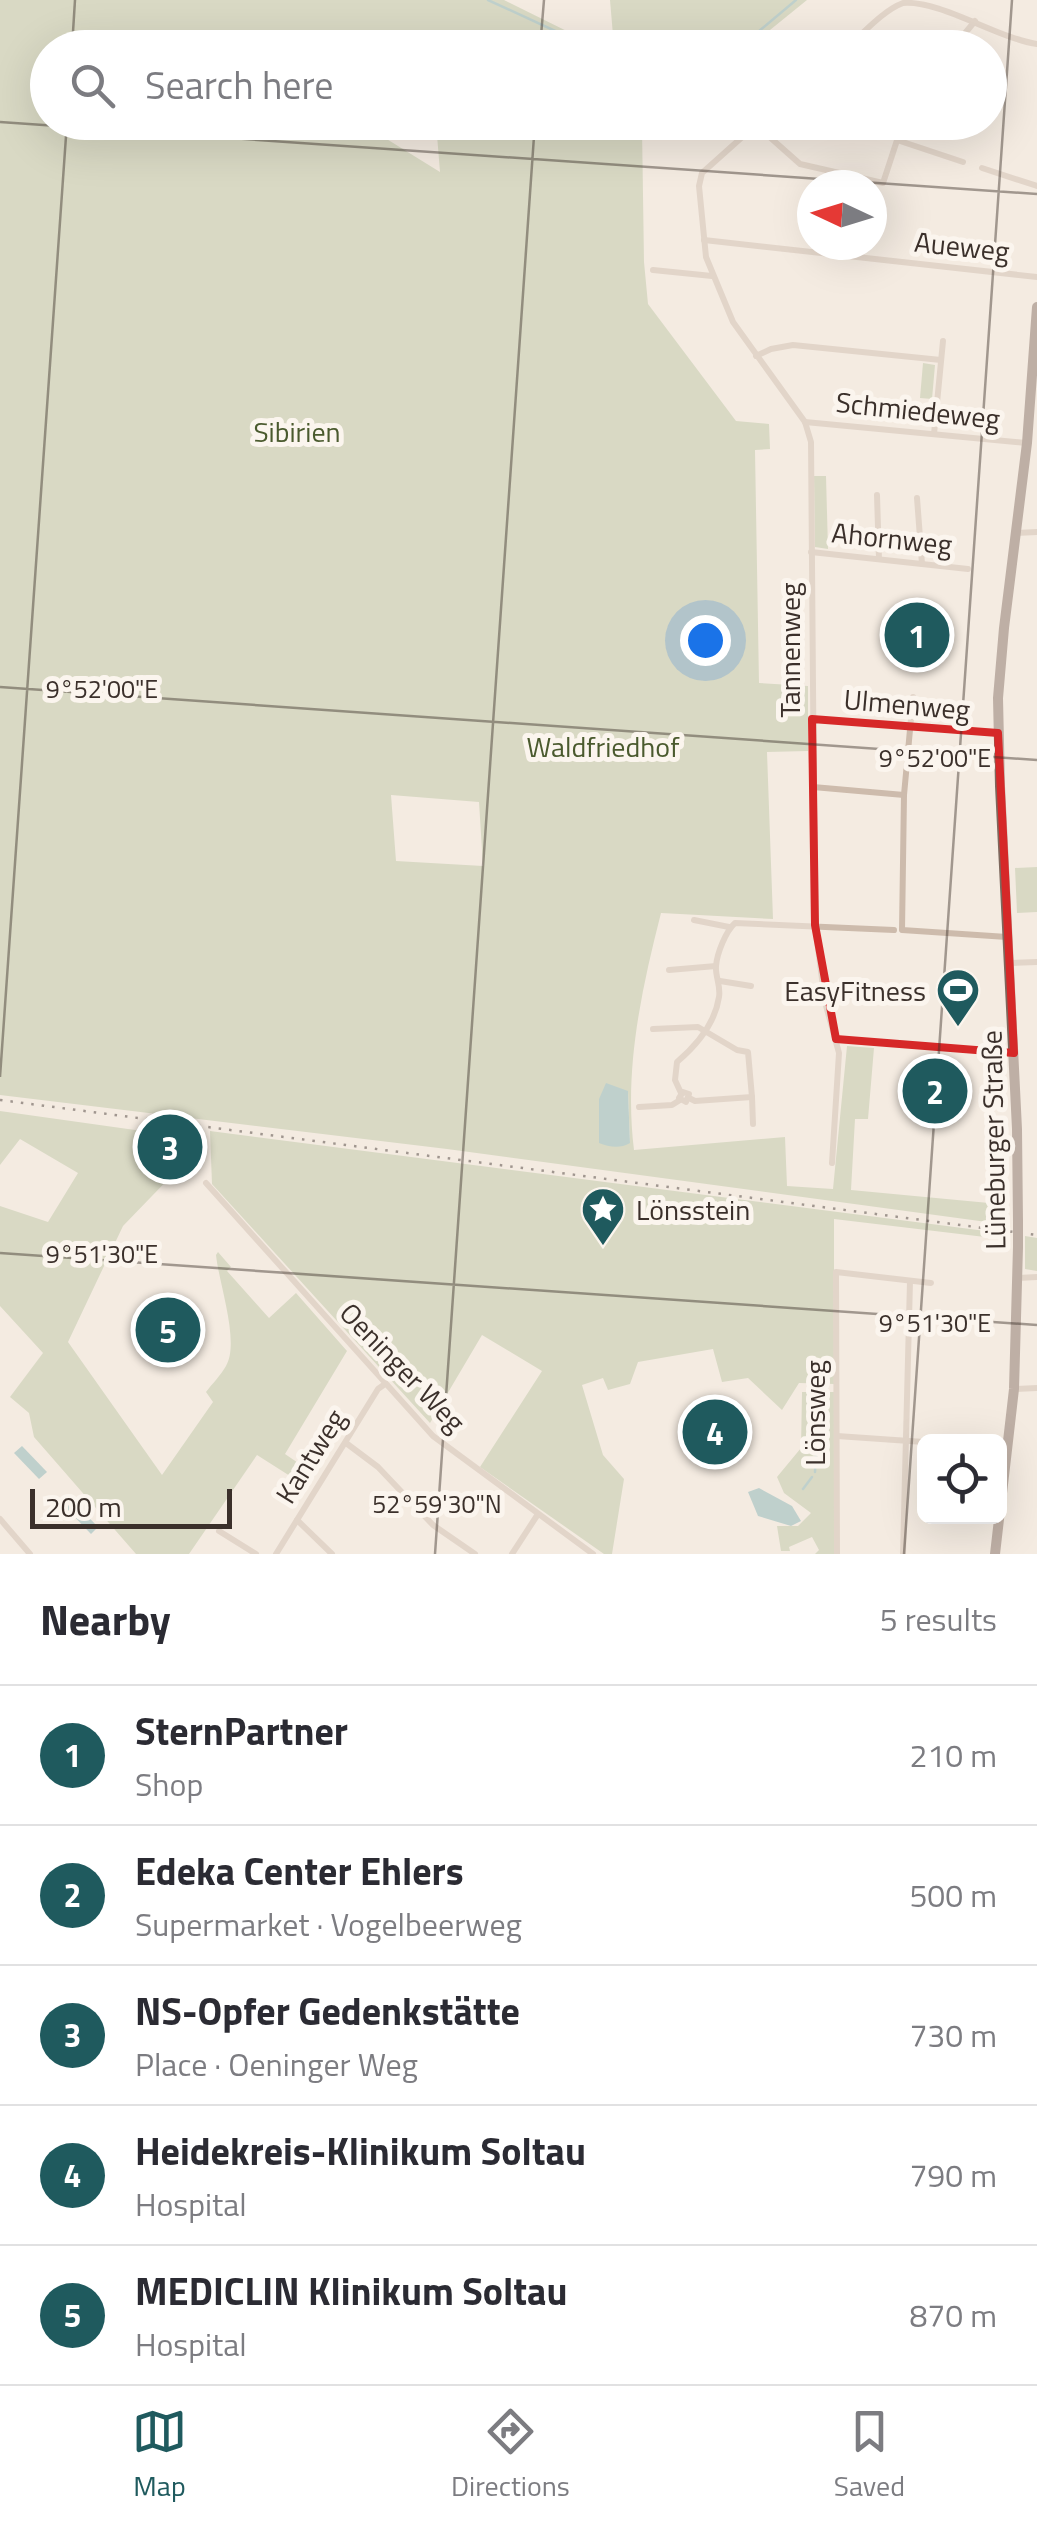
<!DOCTYPE html>
<meta charset="utf-8">
<style>
:root{--surface:#fff;--page:#f2f2f3;--text:#2b2b33;--muted:#7c7c81;--line:#e1e1e2;--accent:#1f5a5e}
body{margin:0;font-family:"Titillium Web",sans-serif;background:var(--page);color:var(--text)}
.controls{position:absolute;right:30px;bottom:30px;display:grid;overflow:hidden;border-radius:15px;box-shadow:0 10px 40px #0002}
.controls button{width:90px;height:90px;display:grid;place-items:center;padding:0;border:0;border-bottom:2px solid var(--line);background:var(--surface);color:var(--text);font:50px sans-serif}
.compass{position:absolute;left:797px;top:170px;width:90px;height:90px;border-radius:50%;background:var(--surface);box-shadow:0 10px 40px #0002;rotate:274deg}
.scale{position:absolute;left:30px;bottom:25px;width:202px;box-sizing:border-box;padding-left:10px;border:5px solid #3b302b;border-top:0;font-size:28px;line-height:35px;white-space:nowrap;color:#3b302b;-webkit-text-stroke:8px #fbf5ee;paint-order:stroke}
.you{position:absolute;left:705px;top:640px;width:35px;height:35px;margin:-25px;border:8px solid #fff;border-radius:50%;background:#1a73e8;box-shadow:0 0 0 15px #1a73e833}
.badge{display:grid;place-items:center;width:65px;height:65px;border-radius:50%;background:var(--accent);color:#fff;font-size:32px;font-weight:700}
.pin{position:absolute;translate:-50% -50%;border:5px solid #fff;box-shadow:0 2px 10px #0006}
.list{margin:0;padding:0;list-style:none}
h2{display:flex;justify-content:space-between;align-items:center;height:130px;margin:0;padding:0 40px;font-size:42px}
h2 small{font-size:32px;font-weight:400;color:var(--muted)}
.list li{display:grid;grid-template-columns:65px 1fr auto;gap:30px;align-items:center;box-sizing:border-box;height:140px;padding:0 40px;border-top:2px solid var(--line)}
.list b{display:block;font-size:38px;white-space:nowrap}
.list p{margin:0;font-size:32px;white-space:nowrap;color:var(--muted)}
.list em{font-size:32px;font-style:normal;color:var(--muted)}
.icon{flex:none;width:55px;height:55px;fill:none;stroke:currentColor;stroke-width:2;stroke-linecap:round;stroke-linejoin:round}
.map{position:relative;flex:none;width:1037px;height:1554px;overflow:hidden}
.search{position:absolute;background:var(--surface);box-shadow:0 10px 40px #0002;left:30px;right:30px;top:30px;height:110px;display:flex;align-items:center;gap:25px;box-sizing:border-box;padding:0 35px;border-radius:55px;color:var(--muted);font-size:38px}
.sheet{height:830px;background:var(--surface)}
nav{display:flex;justify-content:space-around;align-items:center;box-sizing:border-box;height:140px;border-top:2px solid var(--line);background:var(--surface);font-size:28px;color:var(--muted)}
nav a{display:grid;justify-items:center;gap:5px}
nav .on{color:var(--accent)}
.map>svg:first-child{display:block}
.green{fill:#b8c4a0;fill-rule:evenodd}
.water{fill:#7fb0b2}
.lines{fill:none;stroke-linecap:round;stroke-linejoin:round}
.stream{stroke:#7fb0b2;stroke-width:2.5}
.minor{stroke:#cdbbac;stroke-width:6}
.primary{stroke:#7d675c;stroke-width:10}
.rail{stroke:#3b302b;stroke-width:2.5;stroke-dasharray:2.5 8;stroke-linecap:butt}
.primary-bridge{stroke:#7d675c;stroke-width:10}
.marked{fill:none;stroke:#d62828;stroke-width:8;stroke-linejoin:round}
.ticks{fill:none;stroke:#3b302b;stroke-width:2.5;stroke-opacity:0.45}
.labels{text-anchor:middle;dominant-baseline:central;stroke-width:10;stroke-linejoin:round;paint-order:stroke}
.street-label{font-size:28px;fill:#3b302b;stroke:#fbf5ee}
.park-label{font-size:28px;fill:#4a5a2e;stroke:#fbf5ee}
.poi-label{font-size:28px;fill:#3b302b;stroke:#fbf5ee;text-anchor:end}
.ticks-label{font-size:25px;text-anchor:middle;fill:#3b302b;stroke:#fbf5ee;stroke-width:10;stroke-linejoin:round;paint-order:stroke}
</style>
<div class="map">
<svg width="1037" height="1554" viewBox="0 0 1037 1554">
<rect width="100%" height="100%" fill="#f4ebe1"/>
<g class="green">
<path d="M0,0h504l95,47 -551,1v74l327,1 2,10 63,39 -4,-49h231l-25,4 2,135 4,42 88,117 33,3 1,25 -15,1 4,233 49,3v65l-41,1 6,167 -112,-6c-20,79 -37,156 -27,237l151,-13 2,49 46,3 14,-143 27,2 -6,71h-13l-4,71 138,13 19,-2 1,24 -562,-76 -447,-54zM391,795l88,7 4,64 -87,-5zM628,1091l2,52 -31,-1v-43z"/>
<polygon points="610,0 807,0 749,47 614,47"/>
<polygon points="923,363 935,365 932,399 920,398"/>
<polygon points="814,476 826,476 828,549 815,547"/>
<polygon points="1037,867 1037,912 1017,913 1015,868"/>
<path d="M0,1111l192,27 5,4 2,10 -19,15 -57,59 -55,116 94,133 51,-73 -7,-10c6,-8 15,-17 20,-26 14,-24 -7,-82 -10,-111l2,-3 13,15 -4,4 42,47 27,-25 51,58 -62,103 25,17 -9,12 -44,-28 -68,99h-53l-102,-117 -5,-24 -19,-16 33,-44 -43,-47v-100l48,16 30,-49 -58,-34 -20,26z"/>
<polygon points="210,1131 1009,1234 1010,1240 834,1219 834,1384 799,1383 782,1410 748,1378 722,1382 713,1349 638,1362 630,1384 608,1390 603,1378 582,1385 603,1455 624,1479 612,1554 604,1554 480,1467 542,1371 482,1335 430,1423 212,1184"/>
<polygon points="1025,1236 1037,1238 1037,1271 1025,1269"/>
<polygon points="802,1392 834,1392 834,1554 815,1554 819,1550 812,1537 789,1547 790,1551 781,1551 777,1526 798,1526 811,1513 784,1493 777,1477 801,1448"/>
</g>
<g class="water">
<path d="M606,1083l22,8 2,52c-10,6 -21,4 -31,0v-44z"/>
<polygon points="22,1446 47,1472 39,1479 14,1453"/>
<polygon points="759,1488 792,1506 801,1521 791,1526 758,1516 748,1492"/>
<polygon points="73,1501 98,1527 91,1534 66,1508"/>
</g>
<g class="lines">
<g class="stream">
<polyline points="488,0 592,48"/>
<polyline points="739,48 796,0"/>
<polyline points="815,1472 816,1453"/>
<polyline points="803,1489 812,1477"/>
</g>
<g class="minor">
<path d="M846,48c17,-14 36,-37 57,-45 37,-3 94,35 134,41"/>
<polyline points="953,48 975,21"/>
<polyline points="759,122 702,173 699,186 706,257 733,322 805,422 811,442 815,925 825,1002 839,1053 832,1163"/>
<polyline points="756,125 800,164 883,183 903,122"/>
<polyline points="897,140 963,162"/>
<polyline points="982,168 1037,186"/>
<polyline points="704,240 1037,277"/>
<polyline points="653,270 712,276"/>
<polyline points="756,356 771,349 793,345 941,360"/>
<polyline points="805,422 1026,443"/>
<polyline points="934,434 943,341"/>
<polyline points="877,495 879,559"/>
<polyline points="917,498 922,564"/>
<polyline points="1016,533 1037,532"/>
<polyline points="811,552 968,569"/>
<polyline points="913,697 904,795 902,930 1007,937"/>
<polyline points="812,719 998,733"/>
<polyline points="813,787 904,795"/>
<polyline points="694,920 729,927"/>
<polyline points="1010,963 1037,962"/>
<polyline points="669,970 716,966"/>
<polyline points="720,981 751,986"/>
<polyline points="653,1029 698,1027 737,1050 748,1052 752,1097 695,1101 689,1098"/>
<polyline points="836,1039 1013,1053"/>
<polygon points="683,1092 689,1094 686,1102 679,1098"/>
<path d="M681,1093l-6,-13 2,-18c20,-17 38,-38 42,-65 2,-11 -4,-21 -3,-31 1,-13 10,-35 19,-43l159,7"/>
<polyline points="752,1097 753,1124"/>
<polyline points="639,1107 672,1105 680,1100"/>
<polyline points="206,1183 433,1436 593,1554"/>
<polyline points="1018,1278 1037,1277"/>
<polyline points="1014,1389 1037,1388"/>
<polyline points="837,1436 924,1442"/>
<polyline points="346,1443 378,1467 433,1525 475,1554"/>
<polyline points="0,1519 30,1554"/>
<polyline points="297,1520 332,1554"/>
<polyline points="219,1531 256,1554"/>
<polyline points="276,1554 378,1389 385,1384"/>
<polyline points="512,1554 538,1514"/>
<polyline points="837,1554 836,1272 931,1283"/>
<polyline points="903,1554 910,1281"/>
</g>
<g class="primary">
<polyline points="1018,1222 1017,1129 1000,786 998,698 1004,628 1027,443 1037,307"/>
<polyline points="995,1554 1014,1389 1018,1247"/>
</g>
<polyline class="rail" points="0,1100 1037,1235"/>
<polyline class="primary-bridge" points="1018,1222 1018,1247"/>
</g>
<path d="M0 0H1037V1554H0ZM812,719l186,14 16,320 -178,-14 -21,-114z" fill="#f4ebe1" fill-opacity=".55" fill-rule="evenodd"/>
<path class="marked" d="M812,719l186,14 16,320 -178,-14 -21,-114z"/>
<path class="ticks" d="M72,48l3,-48M540,48l4,-48M0,122l1037,72M0,687l1037,73M0,1077l67,-955M0,1253l1037,72M435,1554l100,-1432M904,1554l108,-1554"/>
<defs>
<g id="stadium-pin" transform="scale(2.25)"><path d="M0 17L-7.5 6A9.5 9.5 0 1 1 7.5 6Z" fill="#1f5a5e" stroke="#fbf5ee"/><path d="M0-5a6.5 5 0 1 0 0 10a6.5 5 0 1 0 0-10ZM-3.5-1.8h7v3.6h-7Z" fill="#fff"/></g>
<g id="sight-pin" transform="scale(2.25)"><path d="M0 17L-7.5 6A9.5 9.5 0 1 1 7.5 6Z" fill="#1f5a5e" stroke="#fbf5ee"/><path d="M0-6L1.8-2.2L6-1.7L2.9 1.2L3.7 5.4L0 3.3L-3.7 5.4L-2.9 1.2L-6-1.7L-1.8-2.2Z" fill="#fff"/></g>
</defs>
<g fill-rule="evenodd">
<use href="#stadium-pin" x="958" y="990"/>
<use href="#sight-pin" x="603" y="1209"/>
</g>
<g class="labels">
<g class="street-label">
<text transform="translate(962 246) rotate(6)">Aueweg</text>
<text transform="translate(918 410) rotate(6)">Schmiedeweg</text>
<text transform="translate(892 538) rotate(6)">Ahornweg</text>
<text transform="translate(789 650) rotate(-90)">Tannenweg</text>
<text transform="translate(907 704) rotate(5)">Ulmenweg</text>
<text transform="translate(993 1140) rotate(-91)">Lüneburger Straße</text>
<text transform="translate(403 1367) rotate(46)">Oeninger Weg</text>
<text transform="translate(814 1413) rotate(-90)">Lönsweg</text>
<text transform="translate(310 1456) rotate(-58)">Kantweg</text>
</g>
<g class="park-label">
<text x="297" y="431">Sibirien</text>
<text x="603" y="746">Waldfriedhof</text>
</g>
<g class="poi-label">
<text x="926" y="990">EasyFitness</text>
<text x="636" y="1209" text-anchor="start">Lönsstein</text>
</g>
</g>
<g class="ticks-label">
<text x="102" y="698">9°52'00"E</text>
<text x="935" y="767">9°52'00"E</text>
<text x="102" y="1263">9°51'30"E</text>
<text x="935" y="1332">9°51'30"E</text>
<text x="437" y="1513">52°59'30"N</text>
</g>
</svg>
<div class="controls">
<button><svg class="icon" aria-label="locate" viewBox="0 0 24 24"><circle cx="12" cy="12" r="6"/><path d="M12 2v4M12 18v4M2 12h4M18 12h4"/></svg></button>
</div>
<svg class="compass" viewBox="-18 -18 36 36"><path d="M0-13l5 13h-10z" fill="#e53935"/><path d="M0 13l5-13h-10z" fill="#7c7c81"/></svg>
<div class="scale">200 m</div>
<div class="you"></div>
<div class="pin badge" style="left:917px;top:635px">1</div>
<div class="pin badge" style="left:935px;top:1091px">2</div>
<div class="pin badge" style="left:170px;top:1147px">3</div>
<div class="pin badge" style="left:715px;top:1432px">4</div>
<div class="pin badge" style="left:168px;top:1330px">5</div>
<div class="search"><svg class="icon" aria-label="search" viewBox="0 0 24 24"><circle cx="10" cy="10" r="6"/><path d="M15 15l6 6"/></svg>Search here</div>
</div>
<section class="sheet">
<h2>Nearby<small>5 results</small></h2>
<ul class="list">
<li><span class="badge">1</span><div><b>SternPartner</b><p>Shop</p></div><em>210 m</em></li>
<li><span class="badge">2</span><div><b>Edeka Center Ehlers</b><p>Supermarket · Vogelbeerweg</p></div><em>500 m</em></li>
<li><span class="badge">3</span><div><b>NS-Opfer Gedenkstätte</b><p>Place · Oeninger Weg</p></div><em>730 m</em></li>
<li><span class="badge">4</span><div><b>Heidekreis-Klinikum Soltau</b><p>Hospital</p></div><em>790 m</em></li>
<li><span class="badge">5</span><div><b>MEDICLIN Klinikum Soltau</b><p>Hospital</p></div><em>870 m</em></li>
</ul>
</section>
<nav>
<a class="on"><svg class="icon" aria-label="map" viewBox="0 0 24 24"><path d="M3 6l6-2 6 2 6-2v14l-6 2-6-2-6 2zM9 4v14M15 6v14"/></svg>Map</a>
<a><svg class="icon" aria-label="directions" viewBox="0 0 24 24"><path d="M12 3l9 9-9 9-9-9zM9 14v-3h6M13 9l2 2-2 2"/></svg>Directions</a>
<a><svg class="icon" aria-label="saved" viewBox="0 0 24 24"><path d="M7 4h10v16l-5-4-5 4z"/></svg>Saved</a>
</nav>
